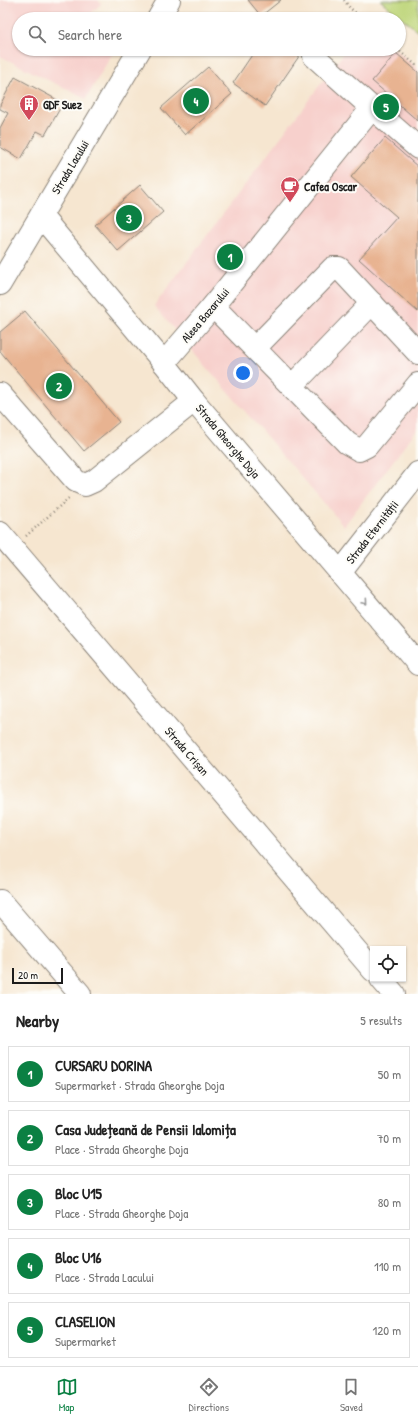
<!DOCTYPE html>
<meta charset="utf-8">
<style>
:root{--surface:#fff;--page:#f2f2f2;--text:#222;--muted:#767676;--line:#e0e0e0;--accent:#0b8043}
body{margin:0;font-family:"Patrick Hand",sans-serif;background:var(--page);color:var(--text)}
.controls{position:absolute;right:12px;bottom:12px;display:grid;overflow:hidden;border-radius:0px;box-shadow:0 1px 3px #0004}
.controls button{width:36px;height:36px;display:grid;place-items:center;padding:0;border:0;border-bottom:1px solid var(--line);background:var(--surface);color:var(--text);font:20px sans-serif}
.scale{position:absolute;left:12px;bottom:10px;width:51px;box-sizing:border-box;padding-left:4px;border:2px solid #1c1c1c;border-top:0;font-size:11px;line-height:14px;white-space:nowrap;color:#1c1c1c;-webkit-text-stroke:3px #fdfcf7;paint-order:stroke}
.you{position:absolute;left:243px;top:373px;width:14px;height:14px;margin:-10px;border:3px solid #fff;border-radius:50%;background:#1a73e8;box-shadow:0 0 0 6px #1a73e833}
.badge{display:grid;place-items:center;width:26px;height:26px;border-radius:50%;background:var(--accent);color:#fff;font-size:13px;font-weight:700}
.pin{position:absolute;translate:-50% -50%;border:2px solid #fff;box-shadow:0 1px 4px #0006}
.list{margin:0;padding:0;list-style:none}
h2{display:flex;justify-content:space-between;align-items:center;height:52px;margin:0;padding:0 16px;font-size:17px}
h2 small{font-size:13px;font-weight:400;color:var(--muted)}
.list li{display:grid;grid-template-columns:26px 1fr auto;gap:12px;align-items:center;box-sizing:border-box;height:56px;margin:0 8px 8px;padding:0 8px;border:1px solid var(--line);border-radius:0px}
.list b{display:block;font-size:15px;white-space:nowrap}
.list p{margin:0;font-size:13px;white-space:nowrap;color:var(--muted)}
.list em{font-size:13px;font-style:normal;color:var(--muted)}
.icon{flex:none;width:22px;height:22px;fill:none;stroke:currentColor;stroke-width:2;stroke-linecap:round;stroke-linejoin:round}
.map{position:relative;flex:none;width:418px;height:994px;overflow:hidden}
.search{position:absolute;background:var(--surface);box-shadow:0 1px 3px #0004;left:12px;right:12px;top:12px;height:44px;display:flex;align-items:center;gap:10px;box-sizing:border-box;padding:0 14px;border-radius:22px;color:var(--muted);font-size:15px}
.sheet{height:372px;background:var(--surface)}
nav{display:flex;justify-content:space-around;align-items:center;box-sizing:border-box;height:56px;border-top:1px solid var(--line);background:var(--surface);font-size:11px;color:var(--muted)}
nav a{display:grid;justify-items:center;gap:2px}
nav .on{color:var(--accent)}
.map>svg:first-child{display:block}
.built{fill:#f7d0cc}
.green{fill:#bed579;stroke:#6d784a}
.building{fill:#e8b391}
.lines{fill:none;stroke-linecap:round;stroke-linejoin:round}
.minor-casing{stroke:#898176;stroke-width:24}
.path{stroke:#898176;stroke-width:2.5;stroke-dasharray:1 3;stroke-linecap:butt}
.minor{stroke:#fff;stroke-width:22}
.oneway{stroke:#999}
.labels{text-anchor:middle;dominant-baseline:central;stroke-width:4;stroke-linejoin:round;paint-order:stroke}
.poi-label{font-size:12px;font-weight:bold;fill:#1c1c1c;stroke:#fdfcf7;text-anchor:start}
.street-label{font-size:12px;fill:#1c1c1c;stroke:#fdfcf7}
</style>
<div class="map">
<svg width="418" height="994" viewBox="0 0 418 994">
<rect width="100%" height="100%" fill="#fdfcf7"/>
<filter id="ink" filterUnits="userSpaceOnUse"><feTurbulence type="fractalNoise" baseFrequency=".025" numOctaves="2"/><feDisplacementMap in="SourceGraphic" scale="8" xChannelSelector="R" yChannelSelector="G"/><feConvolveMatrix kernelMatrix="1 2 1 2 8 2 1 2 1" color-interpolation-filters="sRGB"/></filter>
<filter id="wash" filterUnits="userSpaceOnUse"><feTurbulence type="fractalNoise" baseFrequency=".012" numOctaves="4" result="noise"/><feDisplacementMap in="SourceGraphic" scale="16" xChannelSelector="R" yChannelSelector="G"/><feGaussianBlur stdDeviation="0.9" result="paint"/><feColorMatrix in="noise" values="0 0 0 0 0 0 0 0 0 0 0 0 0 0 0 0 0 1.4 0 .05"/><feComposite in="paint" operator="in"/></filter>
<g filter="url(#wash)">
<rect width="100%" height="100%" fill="#f6e6d0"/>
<g class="built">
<polygon points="0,0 98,0 101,4 89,15 92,19 19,19 19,49 115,49 86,99 0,56"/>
<polygon points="347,49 395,49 418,69 418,428 344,526 154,306"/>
</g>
<polygon class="green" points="380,0 418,0 418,31"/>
<g id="blocks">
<g class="building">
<polygon points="248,0 281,0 261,16"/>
<polygon points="256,49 304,49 265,106 233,83"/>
<polygon points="396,53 418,72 418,121 372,81"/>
<polygon points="208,67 232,94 185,135 161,108"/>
<polygon points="15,77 63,103 45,135 37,131 21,159 0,147 0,128 8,113 0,109 0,105"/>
<polygon points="385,138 418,167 418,312 359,259 397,217 351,177"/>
<polygon points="140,185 163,212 118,251 95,225"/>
<polygon points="25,311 119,422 84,451 0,351 0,332"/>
</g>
</g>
</g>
<g filter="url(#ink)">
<use href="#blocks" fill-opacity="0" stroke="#898176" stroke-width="1"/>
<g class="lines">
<g class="minor-casing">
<g id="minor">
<polyline points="158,19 169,0"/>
<polyline points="314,56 372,108"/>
<polyline points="41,216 164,363 194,401 418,664"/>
<polyline points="0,284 140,49"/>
<polyline points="213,306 347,443 359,450 367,446 418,384"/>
<polyline points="255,348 333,268 339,268 418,353"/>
<polyline points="164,363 213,306 372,108 418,148"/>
<polyline points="292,386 372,303"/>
<polyline points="0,394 76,481 85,485 94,481 194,401"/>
<polyline points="0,533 373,970"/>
<polyline points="340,573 418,473"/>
<polyline points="0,901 80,994"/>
<polyline points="381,979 394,994"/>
</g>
</g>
<g class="path">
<polyline points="344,0 350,8 363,19"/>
<polyline points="397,49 418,67"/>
<polyline points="26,536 69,498"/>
</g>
<use href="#minor" class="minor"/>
</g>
<defs><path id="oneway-chevron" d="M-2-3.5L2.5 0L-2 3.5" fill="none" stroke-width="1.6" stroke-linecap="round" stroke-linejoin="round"/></defs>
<use class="oneway" href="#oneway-chevron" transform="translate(365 602) rotate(49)"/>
</g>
<defs>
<g id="building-pin" transform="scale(1)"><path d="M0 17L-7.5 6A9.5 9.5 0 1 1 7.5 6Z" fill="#d1495b" stroke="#fdfcf7"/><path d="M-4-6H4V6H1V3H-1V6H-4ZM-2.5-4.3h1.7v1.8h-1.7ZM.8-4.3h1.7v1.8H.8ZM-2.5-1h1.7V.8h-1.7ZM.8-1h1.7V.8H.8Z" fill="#fff"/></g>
<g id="cafe-pin" transform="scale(1)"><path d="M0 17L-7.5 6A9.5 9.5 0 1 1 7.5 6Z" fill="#d1495b" stroke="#fdfcf7"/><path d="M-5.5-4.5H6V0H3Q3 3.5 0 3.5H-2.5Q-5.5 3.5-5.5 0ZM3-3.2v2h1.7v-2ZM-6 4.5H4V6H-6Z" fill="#fff"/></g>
</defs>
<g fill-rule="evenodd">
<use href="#building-pin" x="29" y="104"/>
<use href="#cafe-pin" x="290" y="186"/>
</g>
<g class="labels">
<g class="poi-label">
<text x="43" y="104">GDF Suez</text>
<text x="304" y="186">Cafea Oscar</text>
</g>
<g class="street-label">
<text transform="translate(70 167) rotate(-59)">Strada Lacului</text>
<text transform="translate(205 315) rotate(-50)">Aleea Bazarului</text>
<text transform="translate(228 441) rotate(50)">Strada Gheorghe Doja</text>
<text transform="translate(372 532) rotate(-52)">Strada Eternității</text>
<text transform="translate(187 751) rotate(49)">Strada Crișan</text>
</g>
</g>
</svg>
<div class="controls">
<button><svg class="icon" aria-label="locate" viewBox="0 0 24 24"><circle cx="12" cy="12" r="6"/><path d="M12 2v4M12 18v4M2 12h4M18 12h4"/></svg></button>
</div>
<div class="scale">20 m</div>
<div class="you"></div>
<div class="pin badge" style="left:230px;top:257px">1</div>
<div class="pin badge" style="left:59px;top:386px">2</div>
<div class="pin badge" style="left:129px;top:218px">3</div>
<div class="pin badge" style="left:196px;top:101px">4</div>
<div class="pin badge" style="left:386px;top:107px">5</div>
<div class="search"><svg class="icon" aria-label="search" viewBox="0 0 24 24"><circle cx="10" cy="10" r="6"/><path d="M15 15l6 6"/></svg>Search here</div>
</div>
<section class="sheet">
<h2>Nearby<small>5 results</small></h2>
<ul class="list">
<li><span class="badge">1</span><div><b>CURSARU DORINA</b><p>Supermarket · Strada Gheorghe Doja</p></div><em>50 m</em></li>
<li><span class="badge">2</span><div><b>Casa Județeană de Pensii Ialomița</b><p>Place · Strada Gheorghe Doja</p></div><em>70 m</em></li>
<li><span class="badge">3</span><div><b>Bloc U15</b><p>Place · Strada Gheorghe Doja</p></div><em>80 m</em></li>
<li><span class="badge">4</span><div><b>Bloc U16</b><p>Place · Strada Lacului</p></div><em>110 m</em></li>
<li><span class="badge">5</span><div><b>CLASELION</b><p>Supermarket</p></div><em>120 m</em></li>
</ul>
</section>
<nav>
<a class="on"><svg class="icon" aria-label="map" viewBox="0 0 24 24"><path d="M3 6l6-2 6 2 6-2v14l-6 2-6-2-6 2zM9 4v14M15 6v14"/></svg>Map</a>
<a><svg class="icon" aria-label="directions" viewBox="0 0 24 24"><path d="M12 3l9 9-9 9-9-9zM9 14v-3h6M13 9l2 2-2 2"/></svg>Directions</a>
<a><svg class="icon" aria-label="saved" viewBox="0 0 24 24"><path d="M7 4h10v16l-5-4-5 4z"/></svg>Saved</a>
</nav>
